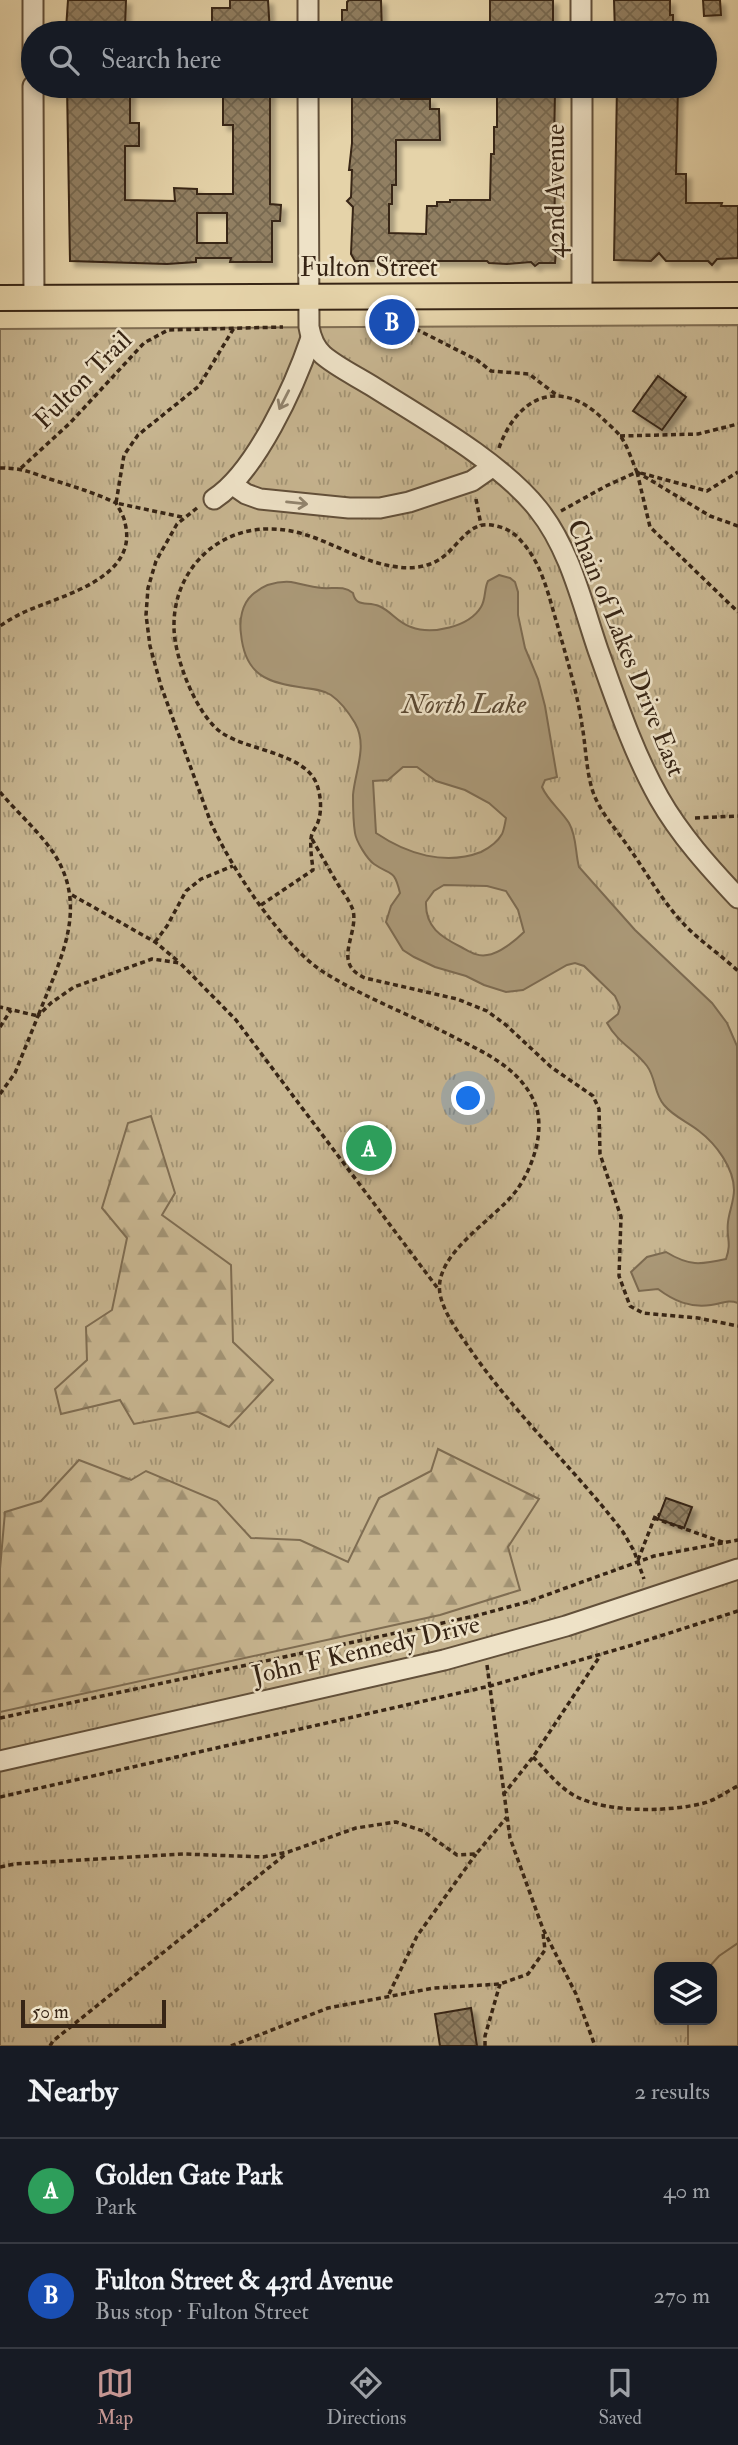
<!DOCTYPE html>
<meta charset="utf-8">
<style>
:root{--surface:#171b24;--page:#20242c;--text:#f1f3f6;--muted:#9ea1a6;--line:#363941;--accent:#c59692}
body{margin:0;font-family:"IM FELL Double Pica",serif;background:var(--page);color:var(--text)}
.controls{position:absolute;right:21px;bottom:21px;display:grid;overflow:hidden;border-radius:14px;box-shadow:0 4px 10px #0003}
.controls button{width:63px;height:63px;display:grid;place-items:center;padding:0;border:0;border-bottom:2px solid var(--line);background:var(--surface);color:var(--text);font:35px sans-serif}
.scale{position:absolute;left:21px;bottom:18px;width:145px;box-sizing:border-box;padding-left:7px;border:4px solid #372515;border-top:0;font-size:19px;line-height:24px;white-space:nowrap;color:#372515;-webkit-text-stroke:5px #eee2c7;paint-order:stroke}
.you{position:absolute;left:469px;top:1099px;width:24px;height:24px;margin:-18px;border:5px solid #fff;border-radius:50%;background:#1a73e8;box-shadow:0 0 0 10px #1a73e833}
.badge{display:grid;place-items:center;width:46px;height:46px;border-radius:50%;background:var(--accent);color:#fff;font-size:23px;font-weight:700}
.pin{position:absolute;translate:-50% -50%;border:4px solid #fff;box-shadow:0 2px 7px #0006}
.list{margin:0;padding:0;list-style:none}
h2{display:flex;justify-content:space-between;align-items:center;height:91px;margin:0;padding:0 28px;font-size:30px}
h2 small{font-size:23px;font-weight:400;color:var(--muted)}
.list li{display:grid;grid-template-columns:46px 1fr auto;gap:21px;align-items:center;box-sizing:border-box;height:105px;padding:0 28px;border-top:2px solid var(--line)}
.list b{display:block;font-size:26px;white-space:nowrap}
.list p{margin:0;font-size:23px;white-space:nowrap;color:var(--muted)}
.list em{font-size:23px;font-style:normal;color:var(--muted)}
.icon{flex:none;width:38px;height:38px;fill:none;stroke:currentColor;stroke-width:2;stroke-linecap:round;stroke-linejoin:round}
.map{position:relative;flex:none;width:738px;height:2046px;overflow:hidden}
.search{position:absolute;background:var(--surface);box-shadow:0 4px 10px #0003;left:21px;right:21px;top:21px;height:77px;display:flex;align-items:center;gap:18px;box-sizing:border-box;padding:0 24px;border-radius:38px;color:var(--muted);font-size:26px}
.sheet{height:301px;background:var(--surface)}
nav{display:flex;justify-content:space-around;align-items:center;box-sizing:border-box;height:98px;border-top:2px solid var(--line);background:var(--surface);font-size:19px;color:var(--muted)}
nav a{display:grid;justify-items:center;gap:4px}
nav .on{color:var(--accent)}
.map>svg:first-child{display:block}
.grass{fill:url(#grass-tufts);stroke:#7f6d52;stroke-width:2;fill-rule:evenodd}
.forest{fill:url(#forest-firs);stroke:#7f6d52;stroke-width:2}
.garden{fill:#c7b590;stroke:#7f6d52;stroke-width:2}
.water{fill:#aa9877;stroke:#7c6a50;stroke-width:2;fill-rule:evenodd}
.building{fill:url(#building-cross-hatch);stroke:#372515;stroke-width:2;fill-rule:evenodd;filter:url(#shadow)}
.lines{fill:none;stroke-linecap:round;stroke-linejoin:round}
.minor-casing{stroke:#62503a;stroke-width:23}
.major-casing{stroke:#372515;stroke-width:28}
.path{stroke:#372515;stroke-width:3.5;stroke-dasharray:5 3.5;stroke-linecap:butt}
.minor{stroke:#eee2c7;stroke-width:19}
.major{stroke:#e5d3a9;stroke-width:24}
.oneway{stroke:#92846e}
.labels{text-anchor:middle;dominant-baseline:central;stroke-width:5;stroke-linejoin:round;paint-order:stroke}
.street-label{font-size:26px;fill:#372515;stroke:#eee2c7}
.water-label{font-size:28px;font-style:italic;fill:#5a4832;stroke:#eee2c7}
</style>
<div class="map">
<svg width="738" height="2046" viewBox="0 0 738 2046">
<defs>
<pattern id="grass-tufts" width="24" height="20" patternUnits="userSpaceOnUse" patternTransform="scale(1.75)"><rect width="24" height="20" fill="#c7b590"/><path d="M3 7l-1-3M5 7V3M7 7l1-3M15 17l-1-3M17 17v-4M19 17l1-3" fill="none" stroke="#a29374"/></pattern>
<pattern id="forest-firs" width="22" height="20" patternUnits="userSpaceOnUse" patternTransform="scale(1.75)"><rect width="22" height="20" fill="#c7b590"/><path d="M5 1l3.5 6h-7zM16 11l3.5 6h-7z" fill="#a29374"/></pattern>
<pattern id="building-cross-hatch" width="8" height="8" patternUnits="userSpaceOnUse" patternTransform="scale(1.75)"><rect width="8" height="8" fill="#917f62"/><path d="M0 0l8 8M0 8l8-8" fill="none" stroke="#776850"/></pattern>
<filter id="shadow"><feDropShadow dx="5" dy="5" stdDeviation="2" flood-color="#0004"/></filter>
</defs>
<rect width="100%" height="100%" fill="#e5d3a9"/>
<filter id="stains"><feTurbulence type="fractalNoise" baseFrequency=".00286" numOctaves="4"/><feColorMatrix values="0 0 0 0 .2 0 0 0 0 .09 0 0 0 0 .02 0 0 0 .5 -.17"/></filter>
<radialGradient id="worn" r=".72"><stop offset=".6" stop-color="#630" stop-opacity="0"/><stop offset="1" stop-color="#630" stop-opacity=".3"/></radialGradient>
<path class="grass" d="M738,325v1721h-738v-1717zM659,1967h53v53h-53z"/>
<g class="forest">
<polygon points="151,1116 175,1193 162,1215 231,1265 233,1342 273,1380 229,1427 198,1412 134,1424 120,1400 61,1414 55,1389 87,1360 86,1327 112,1310 127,1238 102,1208 128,1123"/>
<polygon points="438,1449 539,1499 508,1547 520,1590 440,1615 0,1712 0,1569 5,1512 41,1501 79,1460 131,1480 146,1471 217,1501 251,1538 300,1540 348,1562 379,1498 431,1471"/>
</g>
<polygon class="garden" points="738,1943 738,2046 688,2046 688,2020 712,2020 712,1967 709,1967 719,1956"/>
<path class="water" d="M499,575l11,3 5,4 3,10v23l7,33 13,31 7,27 12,71 -12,3 -3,7c6,14 19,23 27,36 8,14 6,29 10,44l56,63 77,73 15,20 10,23 1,257c-11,-4 -16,1 -27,2 -21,3 -37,-4 -53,-16l-19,2 -8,-19 16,-15 19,-5c23,14 34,13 60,7 6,-17 0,-21 2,-37 1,-10 6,-21 6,-32 0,-22 -18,-46 -35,-59 -11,-9 -25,-14 -35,-26 -10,-11 -8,-27 -17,-39 -13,-17 -29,-23 -40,-43l11,-9 2,-7 -5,-11 -31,-30 -9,-3 -8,2 -44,25 -17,2 -22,-7 -18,-9 -31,-9 -21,-10 -11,-7 -17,-28 5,-16 9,-13c-6,-25 -9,-17 -26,-29 -7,-5 -18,-23 -19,-31 -2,-12 -2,-26 -2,-38 2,-24 15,-49 2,-72 -6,-10 -14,-21 -24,-28 -8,-5 -17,-6 -26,-7 -37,-5 -60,-12 -64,-54 -2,-14 1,-30 11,-39 11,-10 24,-14 39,-13 10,2 21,5 31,6 12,1 21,-3 31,5 3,15 15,8 26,13 12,5 19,17 32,21 21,8 58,0 70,-20 5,-8 3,-18 7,-26zM403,767h14l19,14 29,9 24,13 17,15c-1,5 -2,12 -4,16 -5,9 -13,14 -21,18 -36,14 -74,2 -105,-19l-3,-52 15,-1zM444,885l43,1 19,5 12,19 6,22c-8,8 -25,22 -37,23 -10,2 -18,-4 -26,-8 -20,-10 -36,-20 -35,-45l8,-11z"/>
<g class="building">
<polygon points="68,0 126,0 125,27 118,27 118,33 70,33 66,29"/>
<polygon points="230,0 268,0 270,33 212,33 212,8 230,8"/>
<polygon points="349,0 381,0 382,33 342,33 342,10 347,10 347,2"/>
<rect x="490" y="0" width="63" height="33"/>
<polygon points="614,0 670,0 670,15 673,15 673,33 615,33"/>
<polygon points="703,0 720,0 721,15 704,16"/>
<path d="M67,86h63v37h9v23h-14v54l50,1 -1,-13 23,1v5h36v-69h-10v-39h47v118l11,1 -1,16h-8v41h-42l1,-4h-35v4l-29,2 -97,-3zM197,213h30v30h-30z"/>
<polygon points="352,86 401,86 401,99 430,99 430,109 439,109 440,140 396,140 396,185 392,185 392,204 389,204 389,233 426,234 427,206 437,206 437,202 450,202 450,200 490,200 491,154 494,154 494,127 497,127 497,86 551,86 555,92 554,144 550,150 555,157 555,168 552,171 555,185 554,236 557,240 555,263 539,263 535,266 531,262 507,264 489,263 487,261 355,261 351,254 353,207 347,201 351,197 352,170 349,170 352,143"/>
<polygon points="617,86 678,86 676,174 686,174 686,203 722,203 721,206 738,206 738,258 717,259 712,265 708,261 666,261 659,253 651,261 614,260"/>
<polygon points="658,376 686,397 662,430 633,411"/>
<polygon points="666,1498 692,1507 684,1528 658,1519"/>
<polygon points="471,2008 477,2046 440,2046 435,2014"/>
</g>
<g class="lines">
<g class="minor-casing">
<g id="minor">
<polyline points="33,0 33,66"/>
<polyline points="308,0 308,33"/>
<polyline points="581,0 581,33"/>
<polyline points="33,86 34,298"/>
<path d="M308,86l1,241c2,11 5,20 14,28 14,12 33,21 49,31 52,33 129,76 166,123 32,40 44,94 60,141 18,50 35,102 61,148 21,37 50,69 79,100"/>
<polyline points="582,86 582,295"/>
<polyline points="233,485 246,494 260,499 349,508 380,508 409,502 472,481 492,467"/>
<path d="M214,499c42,-27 81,-114 97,-161"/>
<polyline points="0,1761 444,1660 566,1626 738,1569"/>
</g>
</g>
<g class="major-casing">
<polyline id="major" points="0,298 738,295"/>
</g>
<g class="path">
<polyline points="408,325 477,360 491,371 529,374 558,396"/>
<polyline points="620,436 698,434 738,424"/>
<path d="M499,448c18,-51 60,-71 103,-30 6,6 14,12 19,19 7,10 11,24 16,35l70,19 31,-19"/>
<path d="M0,468c25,0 31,5 53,12 22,7 42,13 63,23 3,6 8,13 9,20 14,54 -61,72 -96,87 -10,4 -20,10 -29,16"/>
<polyline points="21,468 70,423 144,343 168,330 283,327"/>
<polyline points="637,472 650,527 738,612"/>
<polyline points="476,499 481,525"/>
<path d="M197,508l-20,16 -21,37 -8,27 -2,27 4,31 11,40 50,137c21,46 71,123 114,150 37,23 80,40 119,59 32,17 70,31 88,65 7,13 8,27 6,41 -3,19 -11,38 -22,53 -23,30 -83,63 -76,103 4,20 19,39 30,55 46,67 105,120 153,183l11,19 10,28"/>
<polyline points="561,511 606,486 637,472 710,516 738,526"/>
<polyline points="182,517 116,503 124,455 138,435 199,386 234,328"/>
<path d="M0,792c15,18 33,34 47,52 46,58 14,113 -9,172l-38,-9"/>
<polyline points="695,818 738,816"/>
<path d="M312,839c9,16 18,32 27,47 5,7 11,16 14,24 6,25 -22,53 12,68l92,21 30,12 19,14 45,42 42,29 6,13 1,45 21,63 -2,59 11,30 13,7 55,5 40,8"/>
<polyline points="72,895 155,942 178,961"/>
<path d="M261,905l52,-35c-1,-10 -3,-21 -2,-31 0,-6 5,-11 7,-17 4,-11 3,-26 -1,-37 -11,-32 -68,-34 -95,-52 -26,-18 -48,-76 -48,-106 -1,-49 33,-90 80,-97 58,-8 92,31 144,37 14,2 30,0 42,-8 19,-12 29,-41 56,-33 10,2 19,7 26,16 21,23 27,56 36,85 9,33 19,64 24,98 4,22 4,46 11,67 7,20 22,36 34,53 18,25 33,53 54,76 17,19 39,33 57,50"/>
<polyline points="155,942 167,926 186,891 201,879 233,866"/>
<polyline points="0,1027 11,1010"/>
<polyline points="0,1094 15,1073 38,1016 51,1003 74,987 152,959 180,963 236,1020 439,1290"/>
<polyline points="654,1518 725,1543"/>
<polyline points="638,1560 656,1514 660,1515"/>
<polyline points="487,1665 510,1838 543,1929 576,1994 595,2046"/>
<polyline points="0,1718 475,1616 527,1602 654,1556 738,1540"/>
<path d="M533,1757c14,14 26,31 44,40 33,16 92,15 127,6 12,-3 23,-12 34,-17"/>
<polyline points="503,1795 533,1757 600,1656"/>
<polyline points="0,1797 490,1686 629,1646 738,1611"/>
<polyline points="0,1867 14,1864 184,1854 263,1857 288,1852 356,1828 396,1822 423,1831 457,1855 476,1854 507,1817"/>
<polyline points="389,1994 417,1936 476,1854"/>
<polyline points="50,2046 53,2041 287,1853"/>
<polyline points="231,2046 328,2008 434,1988 500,1984 528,1974 545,1950 543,1933"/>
<polyline points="485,2046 485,2036 500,1984"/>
</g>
<use href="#minor" class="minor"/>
<use href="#major" class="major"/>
</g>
<defs><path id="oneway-shaft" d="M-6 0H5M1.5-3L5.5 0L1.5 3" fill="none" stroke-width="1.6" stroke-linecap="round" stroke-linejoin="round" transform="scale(1.75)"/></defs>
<g class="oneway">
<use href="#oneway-shaft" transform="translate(284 400) rotate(117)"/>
<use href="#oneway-shaft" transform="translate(297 503) rotate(6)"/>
</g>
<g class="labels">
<g class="street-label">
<text transform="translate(556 191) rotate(-90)">42nd Avenue</text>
<text x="369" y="268">Fulton Street</text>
<text transform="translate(83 380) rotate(-45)">Fulton Trail</text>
<text transform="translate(626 648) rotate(68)">Chain of Lakes Drive East</text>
<text transform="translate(366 1650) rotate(-13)">John F Kennedy Drive</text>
</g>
<g class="water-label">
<text x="464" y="704">North Lake</text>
</g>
</g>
<rect width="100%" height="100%" filter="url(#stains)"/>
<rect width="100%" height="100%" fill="url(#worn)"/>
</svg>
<div class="controls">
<button><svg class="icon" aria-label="layers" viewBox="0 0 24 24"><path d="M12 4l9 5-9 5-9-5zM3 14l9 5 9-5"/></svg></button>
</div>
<div class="scale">50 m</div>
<div class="you"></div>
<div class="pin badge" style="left:369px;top:1148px;background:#2e9e5b">A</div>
<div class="pin badge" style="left:392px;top:322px;background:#1a4fb4">B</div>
<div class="search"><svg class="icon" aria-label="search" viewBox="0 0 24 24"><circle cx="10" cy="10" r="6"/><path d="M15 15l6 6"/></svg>Search here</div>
</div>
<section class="sheet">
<h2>Nearby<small>2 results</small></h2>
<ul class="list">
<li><span class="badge" style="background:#2e9e5b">A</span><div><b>Golden Gate Park</b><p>Park</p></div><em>40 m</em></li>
<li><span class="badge" style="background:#1a4fb4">B</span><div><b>Fulton Street &amp; 43rd Avenue</b><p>Bus stop · Fulton Street</p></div><em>270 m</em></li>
</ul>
</section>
<nav>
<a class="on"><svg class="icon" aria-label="map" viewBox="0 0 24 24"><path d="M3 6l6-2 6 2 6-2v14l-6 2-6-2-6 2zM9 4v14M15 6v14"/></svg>Map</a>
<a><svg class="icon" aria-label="directions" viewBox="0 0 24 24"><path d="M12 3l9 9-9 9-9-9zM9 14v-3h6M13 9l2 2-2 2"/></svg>Directions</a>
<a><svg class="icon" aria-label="saved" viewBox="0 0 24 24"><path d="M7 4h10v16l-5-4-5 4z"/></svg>Saved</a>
</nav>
